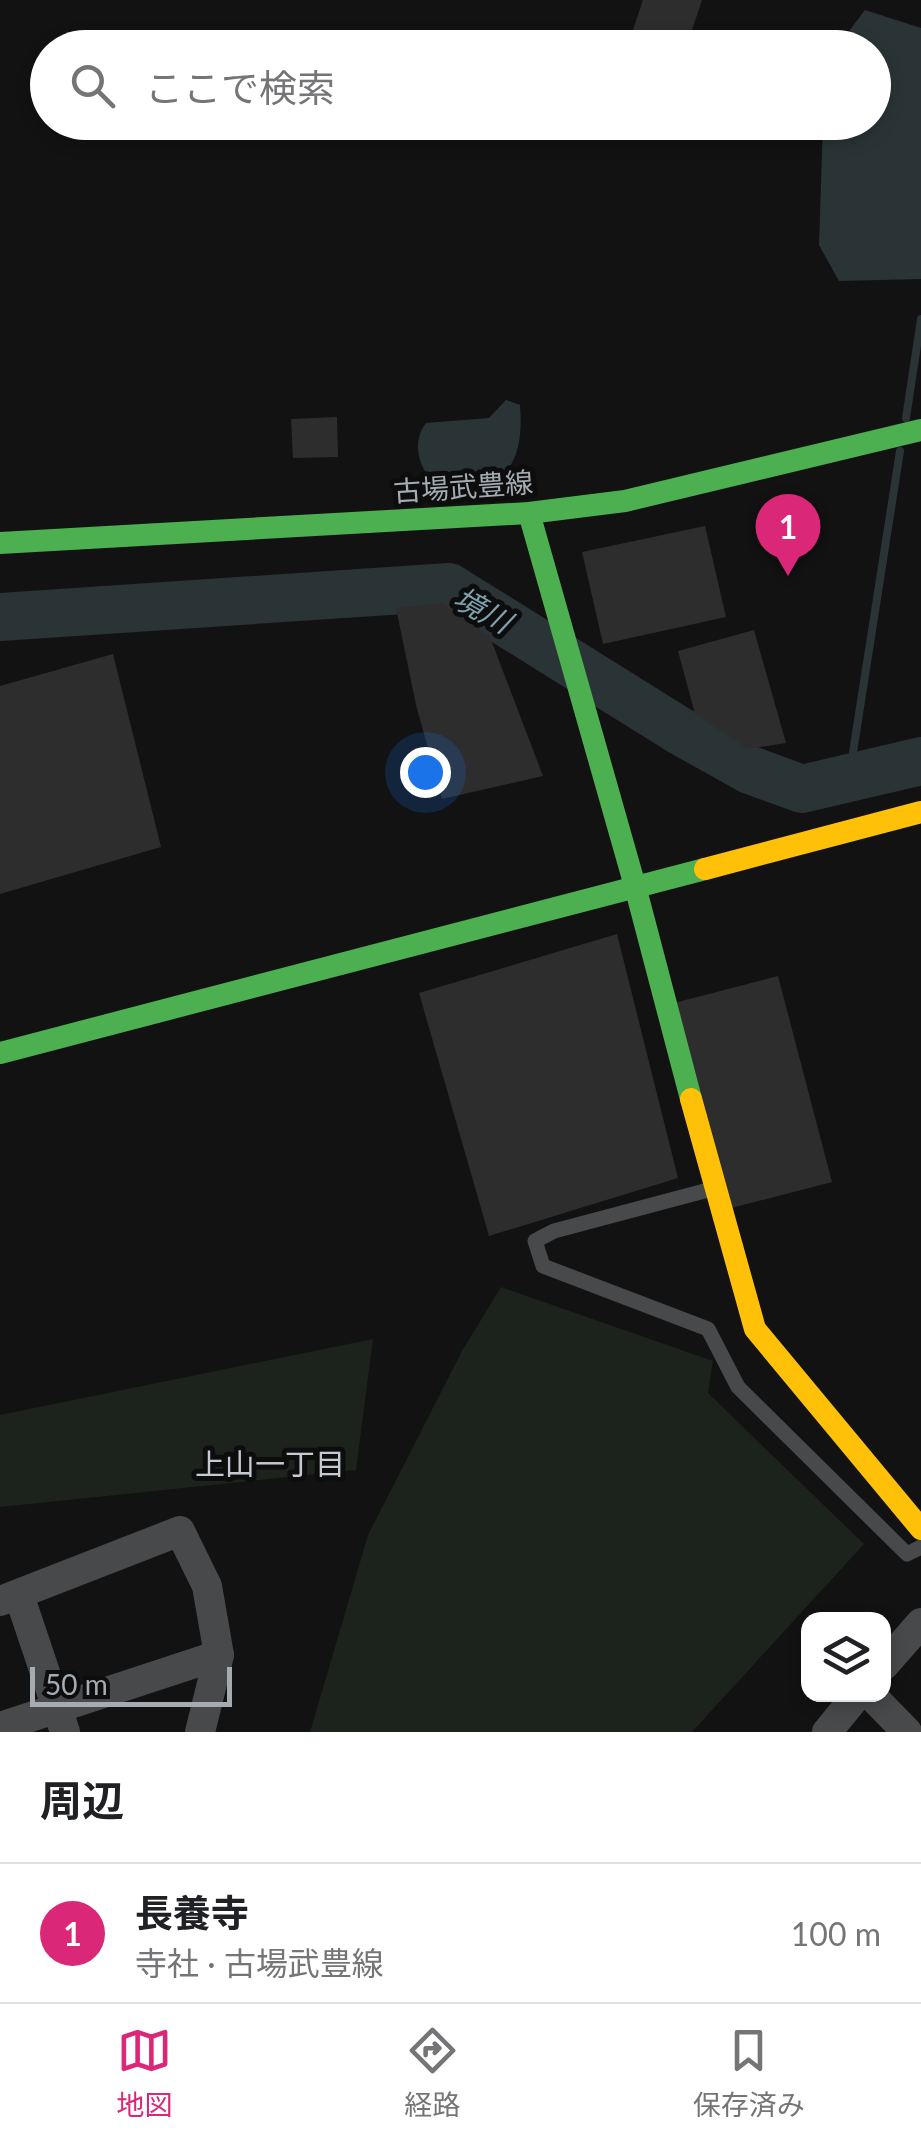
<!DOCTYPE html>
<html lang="ja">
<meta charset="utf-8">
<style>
:root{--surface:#fff;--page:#f6f6f6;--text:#202124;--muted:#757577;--line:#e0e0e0;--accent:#db2777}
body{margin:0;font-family:Lato,"Noto Sans JP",sans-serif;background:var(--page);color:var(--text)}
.controls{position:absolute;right:30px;bottom:30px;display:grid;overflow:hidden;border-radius:20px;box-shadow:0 5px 15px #0003}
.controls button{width:90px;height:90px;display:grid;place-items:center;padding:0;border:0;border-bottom:2px solid var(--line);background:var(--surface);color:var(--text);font:50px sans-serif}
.scale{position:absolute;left:30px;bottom:25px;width:202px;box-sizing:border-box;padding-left:10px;border:5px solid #a4acb2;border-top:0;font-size:28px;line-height:35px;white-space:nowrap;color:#a4acb2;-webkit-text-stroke:8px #0d0d0e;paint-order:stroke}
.you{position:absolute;left:425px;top:772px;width:35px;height:35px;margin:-25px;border:8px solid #fff;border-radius:50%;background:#1a73e8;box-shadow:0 0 0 15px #1a73e833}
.badge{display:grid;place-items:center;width:65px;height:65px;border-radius:50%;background:var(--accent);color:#fff;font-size:32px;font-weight:700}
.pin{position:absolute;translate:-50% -82px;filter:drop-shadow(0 2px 5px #0008)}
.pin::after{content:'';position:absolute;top:52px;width:35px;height:30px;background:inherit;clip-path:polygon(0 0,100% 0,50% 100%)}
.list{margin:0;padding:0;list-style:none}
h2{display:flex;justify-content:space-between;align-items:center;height:130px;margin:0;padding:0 40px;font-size:42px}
h2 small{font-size:32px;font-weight:400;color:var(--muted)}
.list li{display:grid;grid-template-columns:65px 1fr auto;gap:30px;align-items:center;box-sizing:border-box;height:140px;padding:0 40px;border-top:2px solid var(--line)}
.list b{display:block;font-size:38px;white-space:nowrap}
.list p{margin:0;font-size:32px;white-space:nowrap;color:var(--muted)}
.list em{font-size:32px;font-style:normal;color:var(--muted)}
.icon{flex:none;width:55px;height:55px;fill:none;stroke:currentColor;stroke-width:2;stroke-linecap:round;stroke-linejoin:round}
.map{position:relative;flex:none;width:921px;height:1732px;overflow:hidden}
.search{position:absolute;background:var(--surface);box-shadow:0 5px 15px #0003;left:30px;right:30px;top:30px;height:110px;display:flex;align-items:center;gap:25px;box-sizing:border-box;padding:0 35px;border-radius:55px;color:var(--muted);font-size:38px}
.sheet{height:270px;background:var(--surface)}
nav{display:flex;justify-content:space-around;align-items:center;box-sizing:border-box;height:140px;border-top:2px solid var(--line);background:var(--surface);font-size:28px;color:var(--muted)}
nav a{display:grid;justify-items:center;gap:5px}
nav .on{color:var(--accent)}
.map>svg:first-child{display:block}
.green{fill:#1c221c}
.water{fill:#2a3436}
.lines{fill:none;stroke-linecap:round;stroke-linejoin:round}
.stream{stroke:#2a3436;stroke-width:8}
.river{stroke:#2a3436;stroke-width:48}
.building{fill:#2d2d2e}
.lane{stroke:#47494b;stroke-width:15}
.street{stroke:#47494b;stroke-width:30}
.fast{stroke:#4caf50;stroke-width:22}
.slow{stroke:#ffc107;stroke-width:22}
.labels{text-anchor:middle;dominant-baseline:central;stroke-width:10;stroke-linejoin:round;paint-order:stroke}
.street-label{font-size:28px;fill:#a4acb2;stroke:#0d0d0e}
.water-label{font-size:30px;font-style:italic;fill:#7da0ac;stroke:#0d0d0e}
.neighbourhood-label{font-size:30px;fill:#c4cacf;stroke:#0d0d0e}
</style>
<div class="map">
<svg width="921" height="1732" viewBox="0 0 921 1732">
<rect width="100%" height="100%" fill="#121212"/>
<g class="green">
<polygon points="501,1287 713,1361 708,1393 864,1544 692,1732 310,1732 368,1535 462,1351"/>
<polygon points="373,1339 356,1470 0,1507 0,1415"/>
</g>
<g class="water">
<polygon points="865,10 921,28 921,279 839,281 819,245 823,123 874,122 874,48 837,47"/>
<path d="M506,400l14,5c2,27 1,63 -27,76l-63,-3c-13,-15 -17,-38 -4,-55l63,-5z"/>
</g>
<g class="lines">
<g class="stream">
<polyline points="906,418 921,319"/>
<polyline points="849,778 900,451"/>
</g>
<polyline class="river" points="0,617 449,587 680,731 750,770 802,789 921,761"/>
</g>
<g class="building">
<polygon points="643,0 702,0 686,48 627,48"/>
<polygon points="337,417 338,457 293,458 291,419"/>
<polygon points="705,526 726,617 603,644 582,552"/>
<polygon points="442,603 490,637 543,776 442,799 416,705 396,608"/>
<polygon points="754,630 786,743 748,749 695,714 678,651"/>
<polygon points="113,654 161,847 0,894 0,686"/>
<polygon points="617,934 678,1178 489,1236 419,993"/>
<polygon points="778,976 832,1182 720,1211 666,1005"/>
</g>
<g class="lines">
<polyline class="lane" points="712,1189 554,1231 535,1241 543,1266 708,1329 738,1387 907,1554 921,1547"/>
<g class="street">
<polyline points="19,1595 65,1732"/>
<polyline points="0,1601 180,1531 207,1586 219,1655 200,1732"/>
<polyline points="884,1665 921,1623"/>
<polyline points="870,1694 907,1732"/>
<polyline points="0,1727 219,1655"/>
<polyline points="827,1732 858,1694"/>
</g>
<g class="fast">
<polyline points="529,513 635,886 691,1099"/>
<polyline points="0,543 529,513 625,501 921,430"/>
<polyline points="0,1053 705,869"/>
</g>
<g class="slow">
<polyline points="705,869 921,812"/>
<polyline points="691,1099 755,1329 921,1529"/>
</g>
</g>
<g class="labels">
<g class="street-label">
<text transform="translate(463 486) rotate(-4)">古場武豊線</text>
</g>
<g class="water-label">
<text transform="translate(483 609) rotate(29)">境川</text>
</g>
<g class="neighbourhood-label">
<text x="270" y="1463">上山一丁目</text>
</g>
</g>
</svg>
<div class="controls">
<button><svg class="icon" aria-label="layers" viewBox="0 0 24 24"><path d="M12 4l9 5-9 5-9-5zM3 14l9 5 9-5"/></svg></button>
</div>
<div class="scale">50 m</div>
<div class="you"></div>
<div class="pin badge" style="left:788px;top:576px">1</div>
<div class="search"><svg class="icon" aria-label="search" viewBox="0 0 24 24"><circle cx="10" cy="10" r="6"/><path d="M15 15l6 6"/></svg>ここで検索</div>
</div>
<section class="sheet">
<h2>周辺<small></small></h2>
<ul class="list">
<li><span class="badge">1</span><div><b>長養寺</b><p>寺社 · 古場武豊線</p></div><em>100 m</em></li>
</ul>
</section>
<nav>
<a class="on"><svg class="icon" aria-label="map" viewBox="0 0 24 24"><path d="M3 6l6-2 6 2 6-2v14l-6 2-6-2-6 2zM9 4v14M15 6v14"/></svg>地図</a>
<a><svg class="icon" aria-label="directions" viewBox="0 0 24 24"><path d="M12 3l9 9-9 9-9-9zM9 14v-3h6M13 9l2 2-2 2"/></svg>経路</a>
<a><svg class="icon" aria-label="saved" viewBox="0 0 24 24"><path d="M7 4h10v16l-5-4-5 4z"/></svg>保存済み</a>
</nav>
